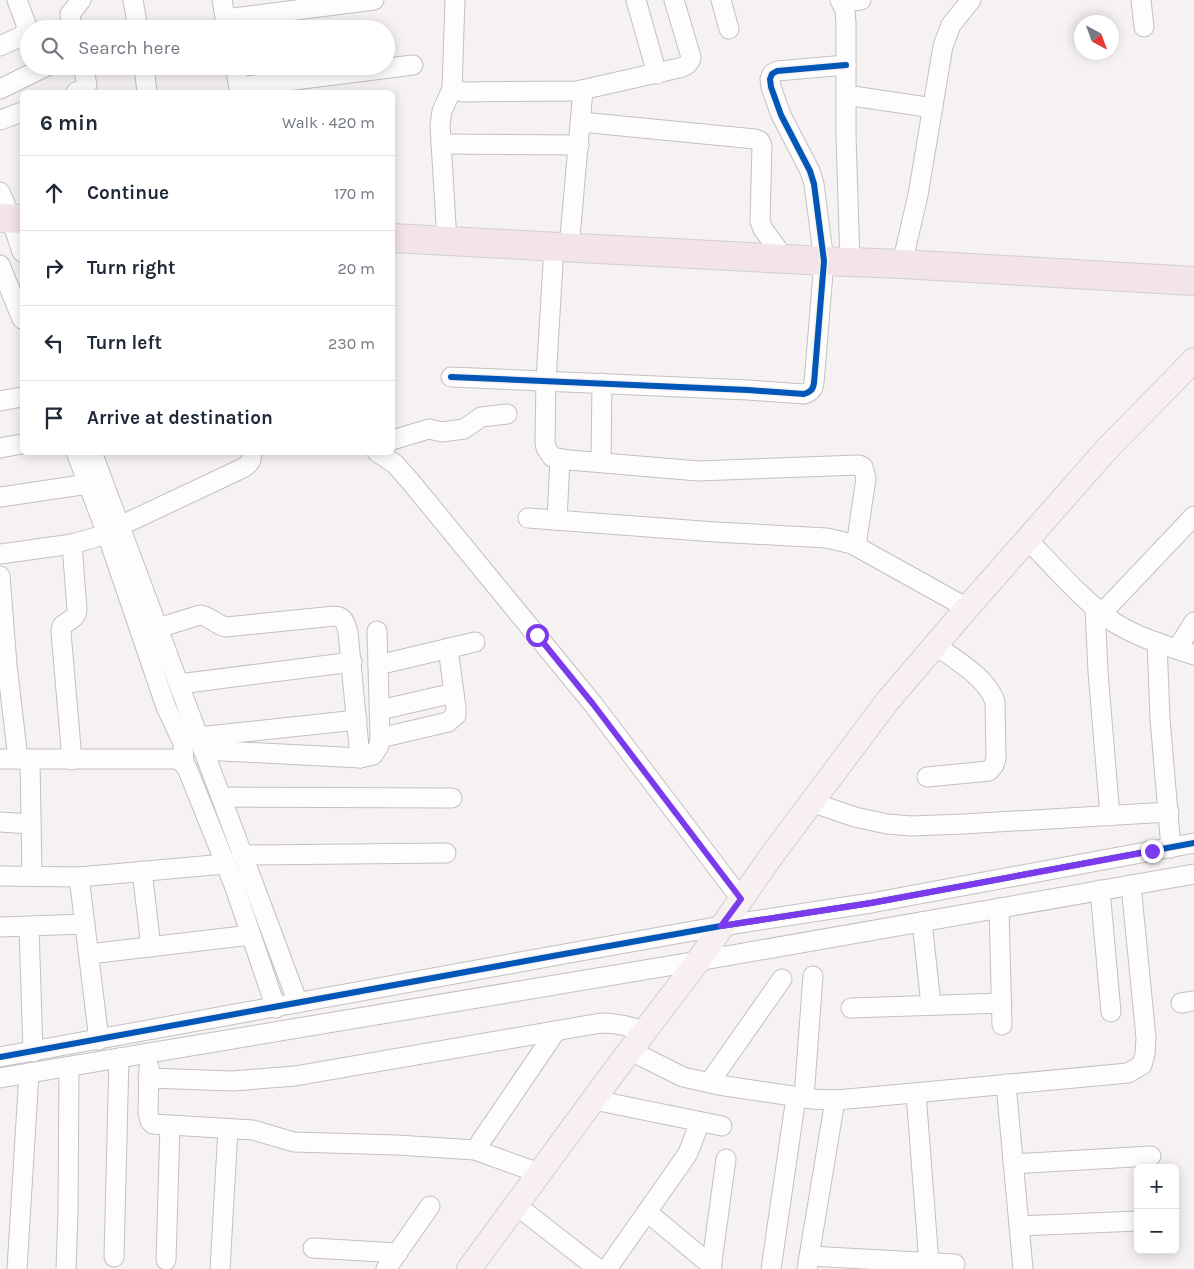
<!DOCTYPE html>
<meta charset="utf-8">
<style>
:root{--surface:#fff;--page:#f6f6f7;--text:#1f2937;--muted:#747a83;--line:#e0e1e3}
body{margin:0;font-family:Karla,sans-serif;background:var(--page);color:var(--text)}
.controls{position:absolute;right:15px;bottom:15px;display:grid;overflow:hidden;border-radius:8px;box-shadow:0 2px 12px #0003}
.controls button{width:45px;height:45px;display:grid;place-items:center;padding:0;border:0;border-bottom:1px solid var(--line);background:var(--surface);color:var(--text);font:25px sans-serif}
.compass{position:absolute;left:1074px;top:15px;width:45px;height:45px;border-radius:50%;background:var(--surface);box-shadow:0 2px 12px #0003;rotate:139deg}
.stop{position:absolute;width:15px;height:15px;margin:-11px;border:4px solid #7c3aed;border-radius:50%;background:#fff}
.stop.end{background:#7c3aed;border-color:#fff;box-shadow:0 1px 5px #0008}
.list{margin:0;padding:0;list-style:none}
h2{display:flex;justify-content:space-between;align-items:center;height:65px;margin:0;padding:0 20px;font-size:21px}
h2 small{font-size:16px;font-weight:400;color:var(--muted)}
.list li{display:grid;grid-template-columns:32px 1fr auto;gap:15px;align-items:center;box-sizing:border-box;height:75px;padding:0 20px;border-top:1px solid var(--line)}
.list b{display:block;font-size:19px;white-space:nowrap}
.list em{font-size:16px;font-style:normal;color:var(--muted)}
.icon{flex:none;width:28px;height:28px;fill:none;stroke:currentColor;stroke-width:2;stroke-linecap:round;stroke-linejoin:round}
.map{position:relative;flex:none;width:1194px;height:1269px;overflow:hidden}
.search{position:absolute;background:var(--surface);box-shadow:0 2px 12px #0003;left:20px;top:20px;width:375px;height:55px;display:flex;align-items:center;gap:12px;box-sizing:border-box;padding:0 18px;border-radius:28px;color:var(--muted);font-size:19px}
.panel{position:absolute;background:var(--surface);box-shadow:0 2px 12px #0003;left:20px;top:90px;width:375px;height:365px;border-radius:8px}
.map>svg:first-child{display:block}
.lines{fill:none;stroke-linecap:round;stroke-linejoin:round}
.minor-casing{stroke:#c4c0c0;stroke-width:21}
.major-casing{stroke:#d1cfcf;stroke-width:26}
.highway-casing{stroke:#d1cfcf;stroke-width:30}
.minor{stroke:#fefdfd;stroke-width:19}
.major{stroke:#f7eff0;stroke-width:24}
.highway{stroke:#f2e4e7;stroke-width:28}
.cycleway-casing{stroke:#f8f1f1;stroke-width:9}
.cycleway{stroke:#0057b8;stroke-width:6}
.route{stroke:#7c3aed;stroke-width:6}
</style>
<div class="map">
<svg width="1194" height="1269" viewBox="0 0 1194 1269">
<rect width="100%" height="100%" fill="#f7f2f2"/>
<g class="lines">
<g class="minor-casing">
<g id="minor">
<polyline points="133,0 138,29"/>
<polyline points="222,0 227,29"/>
<polyline points="636,0 657,74"/>
<polyline points="721,0 729,29"/>
<polyline points="840,0 845,10 846,23 846,136 850,262"/>
<polyline points="1141,0 1144,27"/>
<polyline points="842,2 861,0"/>
<polyline points="225,19 374,0"/>
<polyline points="72,29 70,14 81,0"/>
<polyline points="0,46 20,37 26,32 26,24 17,0"/>
<polyline points="144,66 147,92"/>
<polyline points="235,66 240,92"/>
<polyline points="239,87 413,65"/>
<polyline points="0,89 47,66"/>
<path d="M452,89l11,3 114,-1 102,-23c7,-2 11,-4 12,-11l-17,-57"/>
<polyline points="76,92 85,88 87,85 83,66"/>
<polyline points="846,95 933,108"/>
<polyline points="0,120 22,112"/>
<polyline points="581,122 755,139 760,141 762,146 760,221 763,229 784,258"/>
<polyline points="441,144 579,145"/>
<polyline points="0,192 11,218 22,252"/>
<polyline points="447,241 440,125 442,111 452,89 455,0"/>
<polyline points="554,247 546,380 545,442 546,448 552,457 569,460 698,471 859,465 863,467 866,478 856,546"/>
<polyline points="569,248 583,90"/>
<polyline points="902,264 918,195 943,46 951,25 971,0"/>
<polyline points="0,265 22,319"/>
<path d="M451,377l297,13 56,4c6,-2 9,-4 10,-11l10,-122 -10,-77 -4,-13 -29,-56 -10,-28 -1,-8 2,-5 5,-3 69,-6"/>
<polyline points="0,401 22,397"/>
<polyline points="392,440 429,429 442,432 464,429 481,417 507,414"/>
<polyline points="0,448 22,444"/>
<polyline points="92,452 298,1003"/>
<polyline points="377,452 395,464 410,481 593,704 741,899"/>
<polyline points="601,462 602,383"/>
<polyline points="0,497 88,484"/>
<polyline points="528,518 715,532 827,538 852,544 967,608"/>
<polyline points="557,520 560,459"/>
<path d="M120,526l123,-58c7,-4 9,-8 9,-16"/>
<polyline points="107,534 166,707 183,743 184,764"/>
<path d="M1028,540c26,27 56,62 87,83 24,15 52,23 79,32"/>
<polyline points="0,554 72,544 107,534 76,452"/>
<polyline points="0,576 7,665 18,759"/>
<polyline points="1095,607 1098,672 1110,816"/>
<polyline points="1102,613 1194,516"/>
<path d="M158,628l42,-13c10,1 16,10 26,12l99,-10c16,-2 19,-1 23,15l12,126"/>
<polyline points="1157,642 1160,719 1171,848"/>
<polyline points="1177,649 1194,622"/>
<polyline points="378,665 475,642"/>
<polyline points="179,684 352,662"/>
<polyline points="380,710 454,693"/>
<polyline points="198,737 357,720"/>
<polyline points="380,738 448,722 456,715 456,708 448,648"/>
<polyline points="203,750 360,758 373,755 379,746 380,738 377,631"/>
<polyline points="0,759 175,759 181,761 187,768 234,885 276,1008"/>
<polyline points="30,759 32,876"/>
<path d="M72,760l-11,-128 1,-6c6,-6 14,-6 15,-16l-5,-66"/>
<path d="M927,777l62,-6 5,-6 2,-7 -1,-56c-7,-24 -41,-43 -60,-57"/>
<polyline points="221,797 452,798"/>
<polyline points="811,802 855,817 887,824 912,826 963,824 1169,812"/>
<polyline points="0,822 31,824"/>
<polyline points="242,855 446,853"/>
<polyline points="142,871 151,947"/>
<polyline points="0,876 79,877 225,864"/>
<polyline points="79,877 99,1040"/>
<polyline points="1100,890 1111,1012"/>
<polyline points="999,908 1002,1025"/>
<polyline points="922,922 931,1005"/>
<polyline points="0,927 85,924"/>
<polyline points="29,927 33,1052"/>
<polyline points="89,954 251,935"/>
<polyline points="1181,1003 1194,1001"/>
<polyline points="851,1008 1002,1003"/>
<polyline points="631,1051 683,1077 719,1085 812,1099 835,1100 870,1097 1128,1073 1142,1065 1145,1054 1146,1038 1131,885"/>
<polyline points="0,1057 553,956 721,926 871,903 1194,843"/>
<polyline points="149,1067 148,1113 150,1121 153,1124 253,1130 294,1142 397,1145 475,1150 539,1173"/>
<polyline points="0,1078 698,961 1194,874"/>
<path d="M148,1078l85,3 62,-5 306,-53c17,0 29,3 44,9"/>
<polyline points="709,1083 782,979"/>
<polyline points="1006,1084 1023,1269"/>
<polyline points="916,1093 929,1263"/>
<polyline points="804,1098 813,976"/>
<polyline points="594,1100 722,1126"/>
<polyline points="475,1150 556,1031"/>
<polyline points="1013,1164 1151,1156"/>
<polyline points="516,1205 598,1269"/>
<polyline points="647,1212 712,1266"/>
<polyline points="1019,1226 1138,1221"/>
<polyline points="313,1248 398,1253"/>
<polyline points="809,1256 955,1264"/>
<polyline points="114,1257 119,1058"/>
<polyline points="166,1260 170,1126"/>
<polyline points="17,1269 29,1073"/>
<polyline points="66,1269 68,1212 69,1067"/>
<polyline points="220,1269 228,1129"/>
<polyline points="386,1269 430,1206"/>
<polyline points="607,1269 682,1162 688,1153 700,1122"/>
<polyline points="711,1269 726,1159"/>
<polyline points="771,1269 796,1097"/>
<polyline points="807,1269 835,1100"/>
</g>
</g>
<g class="major-casing">
<polyline id="major" points="469,1269 613,1073 698,961 772,855 886,703 967,608 1106,450 1194,360"/>
</g>
<g class="highway-casing">
<g id="highway">
<polyline points="0,218 22,219"/>
<polyline points="392,238 824,261 902,264 1194,281"/>
</g>
</g>
<use href="#minor" class="minor"/>
<use href="#major" class="major"/>
<use href="#highway" class="highway"/>
<g class="cycleway-casing">
<g id="cycleway">
<path d="M451,377l297,13 56,4c6,-2 9,-4 10,-11l10,-122 -10,-77 -4,-13 -29,-56 -10,-28 -1,-8 2,-5 5,-3 69,-6"/>
<polyline points="0,1057 553,956 721,926 871,903 1194,843"/>
</g>
</g>
<use href="#cycleway" class="cycleway"/>
</g>
<g class="lines">
<polyline class="route" points="537,635 593,704 741,899 721,926 871,903 1152,851"/>
</g>
</svg>
<div class="controls">
<button>+</button>
<button>−</button>
</div>
<svg class="compass" viewBox="-18 -18 36 36"><path d="M0-13l5 13h-10z" fill="#e53935"/><path d="M0 13l5-13h-10z" fill="#747a83"/></svg>
<div class="stop" style="left:537px;top:635px"></div>
<div class="stop end" style="left:1152px;top:851px"></div>
<div class="search"><svg class="icon" aria-label="search" viewBox="0 0 24 24"><circle cx="10" cy="10" r="6"/><path d="M15 15l6 6"/></svg>Search here</div>
<section class="panel">
<h2>6 min<small>Walk · 420 m</small></h2>
<ul class="list">
<li><svg class="icon" aria-label="ahead" viewBox="0 0 24 24"><path d="M12 20V5M6 11l6-6 6 6"/></svg><div><b>Continue</b></div><em>170 m</em></li>
<li><svg class="icon" aria-label="right" viewBox="0 0 24 24"><path d="M7 20v-9h11M14 6l5 5-5 5"/></svg><div><b>Turn right</b></div><em>20 m</em></li>
<li><svg class="icon" aria-label="left" viewBox="0 0 24 24"><path d="M17 20v-9H6M10 6l-5 5 5 5"/></svg><div><b>Turn left</b></div><em>230 m</em></li>
<li><svg class="icon" aria-label="arrive" viewBox="0 0 24 24"><path d="M6 21V4h12l-3 4 3 4H6"/></svg><div><b>Arrive at destination</b></div></li>
</ul>
</section>
</div>
